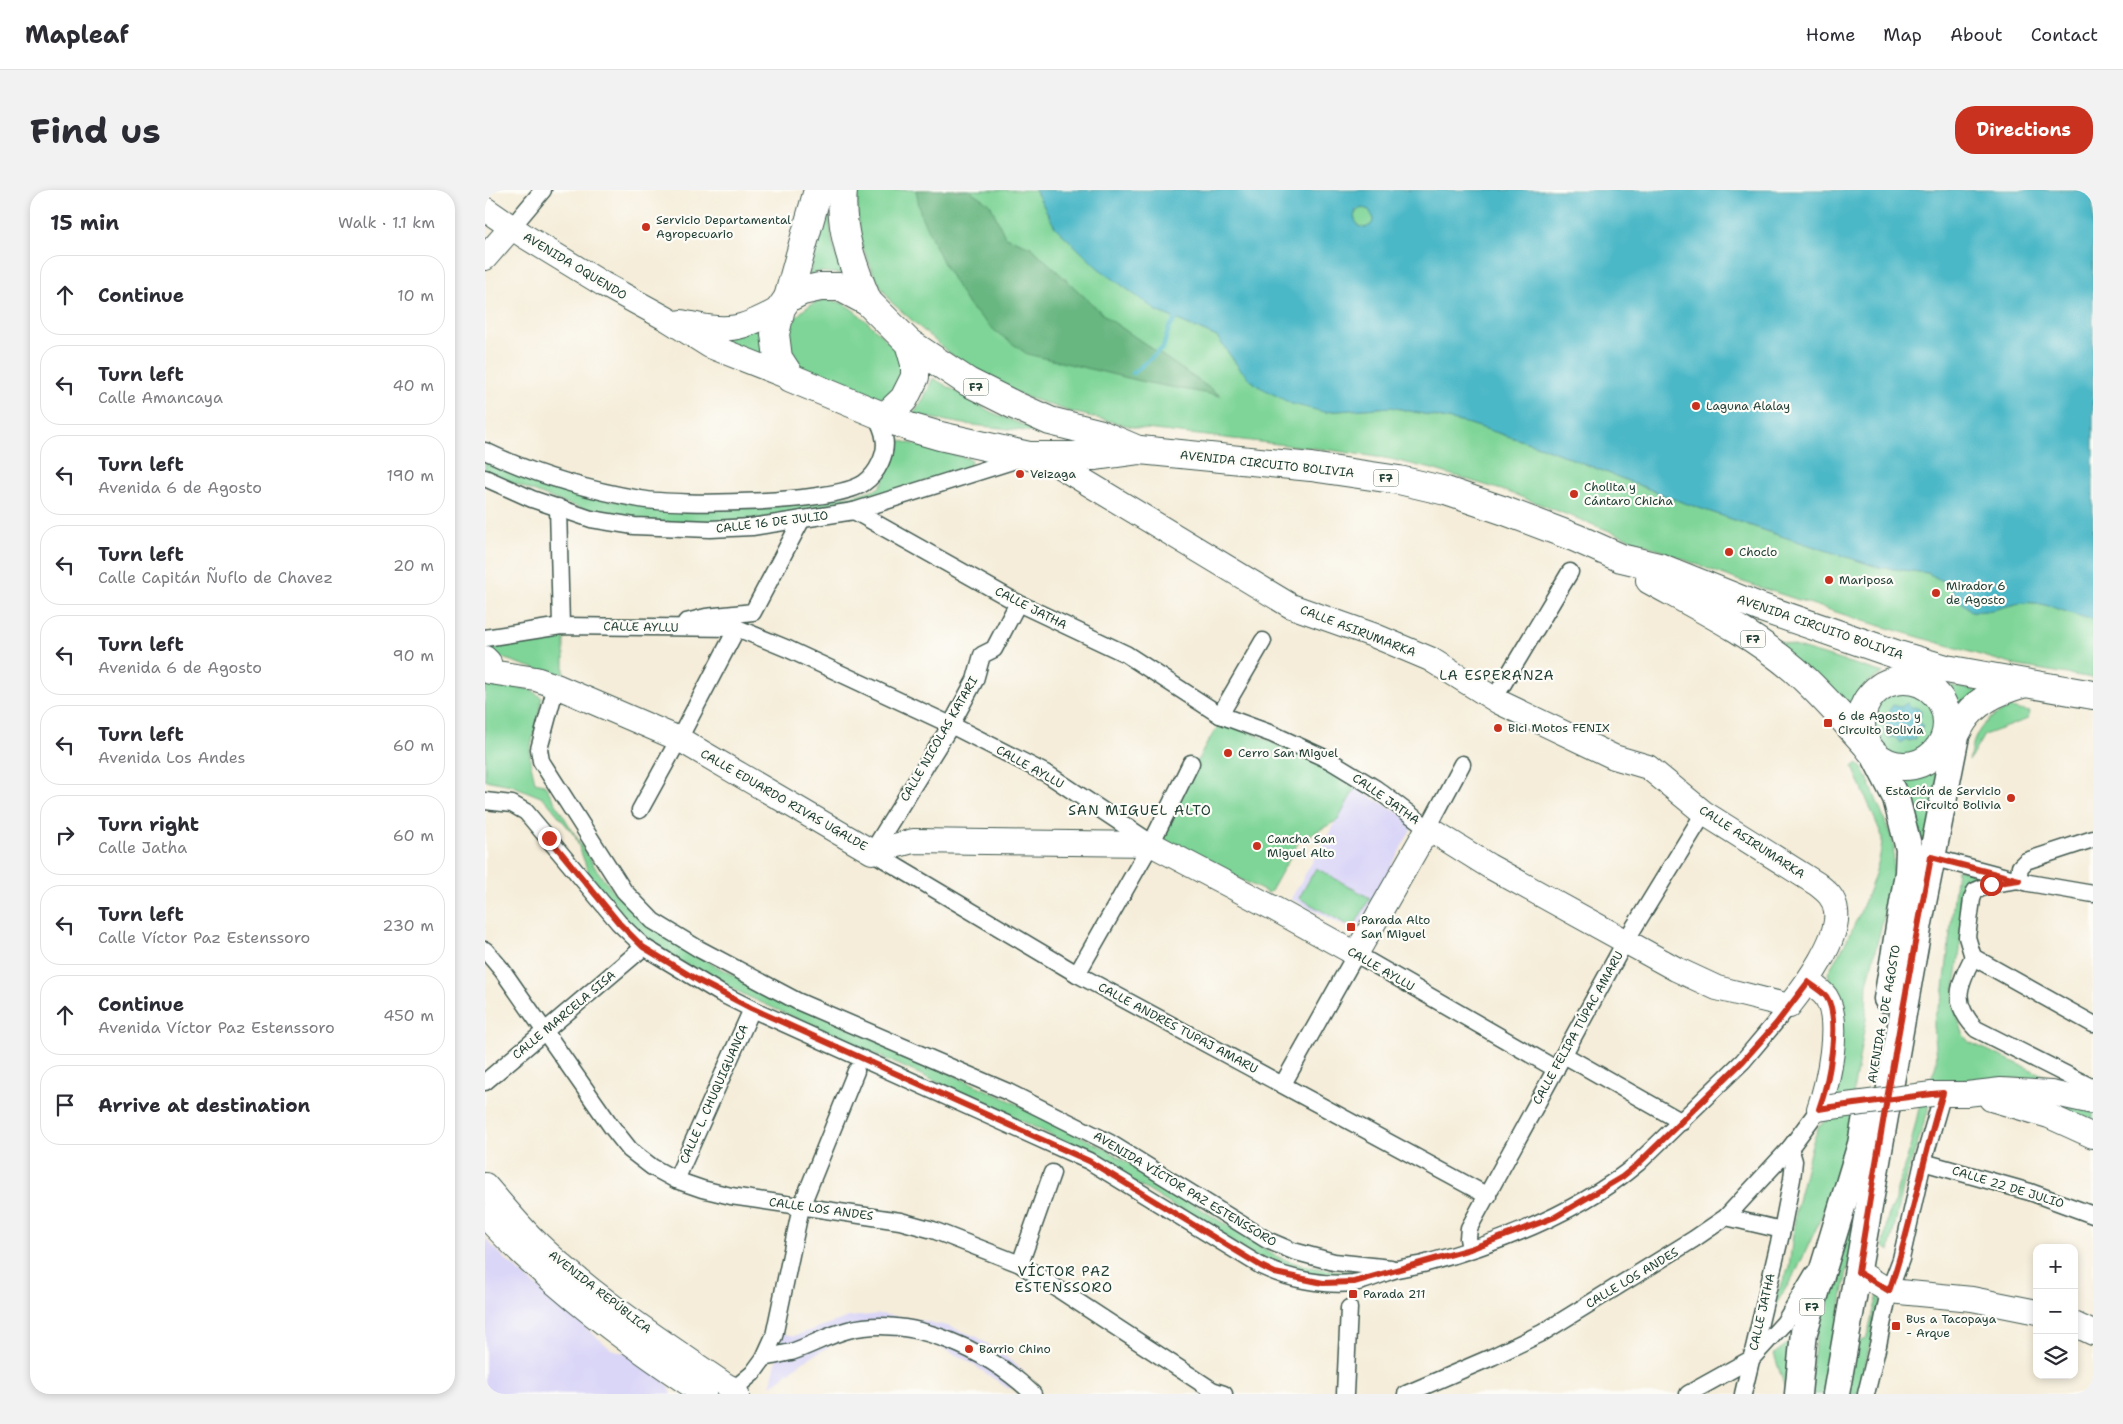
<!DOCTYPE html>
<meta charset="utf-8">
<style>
:root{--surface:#fff;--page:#f2f2f3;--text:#2b2b33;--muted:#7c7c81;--line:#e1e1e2;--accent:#c8321e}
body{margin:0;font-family:"Shantell Sans",sans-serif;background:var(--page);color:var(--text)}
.controls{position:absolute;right:15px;bottom:15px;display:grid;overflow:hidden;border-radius:10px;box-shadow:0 2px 8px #0003}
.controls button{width:45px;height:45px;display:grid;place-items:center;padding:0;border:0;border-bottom:1px solid var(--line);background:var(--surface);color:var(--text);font:25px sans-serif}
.stop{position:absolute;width:15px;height:15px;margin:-11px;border:4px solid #c8321e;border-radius:50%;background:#fff}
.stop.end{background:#c8321e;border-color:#fff;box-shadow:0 1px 5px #0008}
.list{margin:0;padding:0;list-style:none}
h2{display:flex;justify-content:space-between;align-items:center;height:65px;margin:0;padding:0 20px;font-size:21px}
h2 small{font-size:16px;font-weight:400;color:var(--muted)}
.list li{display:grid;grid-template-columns:32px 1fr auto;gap:15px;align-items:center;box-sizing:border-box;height:80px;margin:0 10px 10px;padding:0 10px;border:1px solid var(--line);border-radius:20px}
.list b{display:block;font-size:19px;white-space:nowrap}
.list p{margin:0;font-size:16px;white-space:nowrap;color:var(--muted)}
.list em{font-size:16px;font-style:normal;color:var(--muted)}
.icon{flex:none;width:28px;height:28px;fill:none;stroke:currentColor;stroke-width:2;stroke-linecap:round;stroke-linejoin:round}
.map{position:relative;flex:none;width:1608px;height:1204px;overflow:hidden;border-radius:20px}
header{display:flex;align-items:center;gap:30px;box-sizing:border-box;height:70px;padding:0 25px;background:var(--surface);border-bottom:1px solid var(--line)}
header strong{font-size:24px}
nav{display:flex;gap:28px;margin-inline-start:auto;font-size:18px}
.intro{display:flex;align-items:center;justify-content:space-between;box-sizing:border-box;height:120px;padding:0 30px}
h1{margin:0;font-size:35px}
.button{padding:12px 22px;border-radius:20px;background:var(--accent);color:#fff;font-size:18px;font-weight:700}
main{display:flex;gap:30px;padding:0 30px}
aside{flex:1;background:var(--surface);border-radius:20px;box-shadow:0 2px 8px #0003}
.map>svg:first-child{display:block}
.built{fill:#dad6f7}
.green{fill:#7fd598;stroke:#4f8966}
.forest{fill:#67b680;stroke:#437a5a}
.water{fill:#4cb8c7;stroke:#367a7e;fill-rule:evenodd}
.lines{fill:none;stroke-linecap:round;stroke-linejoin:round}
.stream{stroke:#4cb8c7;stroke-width:4.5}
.street-casing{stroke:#3f574d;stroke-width:19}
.secondary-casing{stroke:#3f574d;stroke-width:26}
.primary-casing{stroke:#3f574d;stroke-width:29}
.highway-casing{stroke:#3f574d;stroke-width:30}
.street{stroke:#fff;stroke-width:16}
.secondary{stroke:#fff;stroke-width:24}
.primary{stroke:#fff;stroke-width:26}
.highway{stroke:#fff;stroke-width:28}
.secondary-bridge-casing{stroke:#3f574d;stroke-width:26;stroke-linecap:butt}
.secondary-bridge{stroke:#fff;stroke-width:24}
.route{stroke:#c8321e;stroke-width:6}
.poi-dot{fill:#c8321e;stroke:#fdfcf7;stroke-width:2}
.labels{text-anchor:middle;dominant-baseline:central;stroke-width:4.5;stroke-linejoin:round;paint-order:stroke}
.shield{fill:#fdfcf7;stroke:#62766e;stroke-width:1}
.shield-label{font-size:11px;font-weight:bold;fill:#1f3d34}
.poi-label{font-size:12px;fill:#1f3d34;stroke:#fdfcf7;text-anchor:start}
.street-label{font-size:12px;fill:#1f3d34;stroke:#fdfcf7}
.neighbourhood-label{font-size:14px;letter-spacing:1px;fill:#1f3d34;stroke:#fdfcf7}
</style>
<header>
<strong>Mapleaf</strong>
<nav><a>Home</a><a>Map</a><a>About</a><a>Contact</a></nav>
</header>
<div class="intro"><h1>Find us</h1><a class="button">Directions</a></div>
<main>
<aside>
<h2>15 min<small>Walk · 1.1 km</small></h2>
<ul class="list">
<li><svg class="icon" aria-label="ahead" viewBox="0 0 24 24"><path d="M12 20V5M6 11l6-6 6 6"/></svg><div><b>Continue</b></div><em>10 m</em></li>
<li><svg class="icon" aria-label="left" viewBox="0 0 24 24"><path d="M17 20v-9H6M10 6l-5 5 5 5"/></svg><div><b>Turn left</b><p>Calle Amancaya</p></div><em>40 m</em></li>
<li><svg class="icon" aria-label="left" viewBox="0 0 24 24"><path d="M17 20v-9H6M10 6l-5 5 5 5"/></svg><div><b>Turn left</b><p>Avenida 6 de Agosto</p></div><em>190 m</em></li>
<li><svg class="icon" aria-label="left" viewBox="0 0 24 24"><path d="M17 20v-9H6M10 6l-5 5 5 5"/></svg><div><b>Turn left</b><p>Calle Capitán Ñuflo de Chavez</p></div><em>20 m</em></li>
<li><svg class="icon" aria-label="left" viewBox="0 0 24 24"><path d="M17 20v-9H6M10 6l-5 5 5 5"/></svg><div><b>Turn left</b><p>Avenida 6 de Agosto</p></div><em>90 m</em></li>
<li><svg class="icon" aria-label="left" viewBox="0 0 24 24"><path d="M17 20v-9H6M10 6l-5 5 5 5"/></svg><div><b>Turn left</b><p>Avenida Los Andes</p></div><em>60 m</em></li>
<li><svg class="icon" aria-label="right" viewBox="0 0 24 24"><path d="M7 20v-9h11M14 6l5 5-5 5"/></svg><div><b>Turn right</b><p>Calle Jatha</p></div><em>60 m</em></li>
<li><svg class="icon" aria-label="left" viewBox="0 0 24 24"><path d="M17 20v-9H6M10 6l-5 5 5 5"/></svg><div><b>Turn left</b><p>Calle Víctor Paz Estenssoro</p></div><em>230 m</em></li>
<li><svg class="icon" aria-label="ahead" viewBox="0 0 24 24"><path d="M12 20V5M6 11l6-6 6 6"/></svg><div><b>Continue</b><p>Avenida Víctor Paz Estenssoro</p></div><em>450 m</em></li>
<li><svg class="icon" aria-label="arrive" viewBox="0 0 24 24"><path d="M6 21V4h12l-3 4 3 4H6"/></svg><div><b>Arrive at destination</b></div></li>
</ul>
</aside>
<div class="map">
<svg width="1608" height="1204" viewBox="0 0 1608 1204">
<rect width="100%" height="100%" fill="#fdfcf7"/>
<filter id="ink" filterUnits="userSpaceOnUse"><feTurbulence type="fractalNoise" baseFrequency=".02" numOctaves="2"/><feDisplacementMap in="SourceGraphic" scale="10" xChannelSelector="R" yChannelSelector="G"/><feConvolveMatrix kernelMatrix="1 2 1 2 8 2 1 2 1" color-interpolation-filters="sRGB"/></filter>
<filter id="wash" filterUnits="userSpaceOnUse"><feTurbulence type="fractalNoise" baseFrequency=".0096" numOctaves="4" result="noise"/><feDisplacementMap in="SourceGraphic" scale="20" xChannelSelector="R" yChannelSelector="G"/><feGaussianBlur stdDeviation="1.12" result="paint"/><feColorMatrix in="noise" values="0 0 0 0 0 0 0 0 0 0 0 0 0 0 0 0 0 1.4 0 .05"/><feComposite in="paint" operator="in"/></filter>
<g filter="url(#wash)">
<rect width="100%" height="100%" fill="#f5edd9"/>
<g class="built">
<polygon points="870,598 930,632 871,742 806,709"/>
<polygon points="0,1048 23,1072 126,1159 141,1163 180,1192 184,1196 187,1204 0,1204"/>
<polygon points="396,1124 431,1129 466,1137 492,1147 516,1163 540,1182 524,1199 481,1170 446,1153 417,1146 385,1145 347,1155 317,1172 285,1197 298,1143 309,1146 364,1127"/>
</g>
<g class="green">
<path d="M372,0h178l20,37 102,84 60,26 23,32 16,16 68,27 67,-5 79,17 72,23 137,54 102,35 97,31 50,6 20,11 9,14 14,13c26,3 40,-11 65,-8 19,3 37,13 57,16v59l-75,-12 -151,-44 -127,-41 -232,-89 -76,-23 -42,-10 -60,-9 -193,-22 -69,-17 -42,-14 -40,-19 -37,-25 -58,-51 -16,-25 -13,-31 -4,-28z"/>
<polygon points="343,12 347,51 357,84 333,82 324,86"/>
<circle cx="879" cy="28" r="10"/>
<path d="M340,110c7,1 13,1 19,4 11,5 49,40 54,51 7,14 3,33 -12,41 -6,3 -13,1 -19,1l-66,-29c-27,-23 -8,-63 24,-68z"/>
<polygon points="277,137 277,159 280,168 227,146"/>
<polygon points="448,188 506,222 558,243 479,234 428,225 439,208"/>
<path d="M413,250l73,19 -1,9c-116,35 -238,72 -360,47 -43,-8 -85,-27 -125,-44v-13l125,43 241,-5 28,-8 7,-12z"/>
<polygon points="79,444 79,488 14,467 2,454"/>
<path d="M1282,448l117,35c-19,9 -31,19 -32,41z"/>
<path d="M0,491l47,9 10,8 -12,53v10l5,21 9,2 50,82 18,24 26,26 35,27 69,37 267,120 95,48 172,108c32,14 63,16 97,15l-36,7 -65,-11 -188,-116 -79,-38 -256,-116 -61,-31 -30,-19 -30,-25 -36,-40 -17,-46 -27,-33 -5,-5 -32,-13 -26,-5z"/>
<polygon points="1458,494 1494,501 1470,525"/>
<circle cx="1419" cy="533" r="35"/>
<path d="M1525,518l20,4 -2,7 -44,16 -15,26c5,-29 14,-42 41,-53z"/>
<polygon points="743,532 839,576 870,598 853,630 814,651 790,694 786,701 783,703 672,647 721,555 735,533"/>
<path d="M1458,570l-28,136c1,-43 7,-83 -16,-122h18z"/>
<path d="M1373,573l7,9 26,64 3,11 -1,23 -1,14 -25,100 -1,35 -12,68 -3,58 -8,25 -46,100 -27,44 1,-8 18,-38 7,-59 16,-65 7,-18 11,-7 9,-105 -11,-41c6,-13 15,-24 21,-37 12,-25 34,-72 33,-100l-29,-69z"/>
<polygon points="831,678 885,708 868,738 814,708"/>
<path d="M1472,679l40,6 -30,10 -4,10 -3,55 -7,54 11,32 5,6 110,49 -59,-12 -65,1 -9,5 -16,20 -26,79 -15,67 -6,-5 5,-30 8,-15 1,-12 12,-37 15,-66c20,-21 10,-38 10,-63 0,-9 5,-17 9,-25z"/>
<polygon points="1549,911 1608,919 1608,937"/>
<polygon points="1385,947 1341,1204 1323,1204 1333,1136"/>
<polygon points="1393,1105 1397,1105 1373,1204 1360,1204 1370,1154 1381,1149"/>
<polygon points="1310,1148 1302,1204 1289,1164"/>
</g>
<polygon class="forest" points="431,0 484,0 505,14 520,47 546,57 621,127 736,206 664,193 542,164 510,141 483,115 460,76 436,26"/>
<g class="water">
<path d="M550,0h1058v429c-20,-3 -38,-13 -57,-16 -25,-3 -39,11 -65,8l-14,-13 -9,-14 -20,-11 -50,-6 -97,-31 -102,-35 -137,-54 -72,-23 -79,-17 -67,5 -32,-8 -36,-19 -16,-16 -23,-32 -60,-26 -59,-43 -43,-41zM878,18l6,2 5,9 -3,6 -6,3 -7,-2 -4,-9 2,-7z"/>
<polygon points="1422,513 1426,518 1430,517 1436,520 1436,526 1434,530 1438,537 1431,542 1430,549 1424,551 1421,549 1415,553 1410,547 1404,548 1401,545 1400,540 1402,535 1398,529 1405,524 1404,520 1408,515 1416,517"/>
</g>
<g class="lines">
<polyline class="stream" points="648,183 678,158 684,138 695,123"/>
</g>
</g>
<g filter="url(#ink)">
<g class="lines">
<g class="street-casing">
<g id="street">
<polyline points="27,37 58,0"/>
<path d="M0,261c48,23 103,39 155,48 39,7 193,5 224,-16 13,-9 24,-30 20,-46 -1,-9 -6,-17 -10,-25"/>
<polyline points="0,288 47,309 106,329 149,336 225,339 267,337 369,321 540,267"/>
<polyline points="73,317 76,436"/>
<polyline points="369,321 533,413 641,464 735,525 787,544 844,570 890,598 943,638 977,574"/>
<polyline points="533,413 509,459 497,465 490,490 466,535 387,662 592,784 1003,1006"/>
<polyline points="201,432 221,427 268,422 317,329"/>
<polyline points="0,448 76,436 252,438 303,459 466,535 564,585 666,653"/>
<polyline points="71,496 54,559 56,571 139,701 168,731 214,759 312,811 523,902 625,953 782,1050 808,1061 849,1072 906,1078"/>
<polyline points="1009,509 1085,382"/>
<polyline points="735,525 778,451"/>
<path d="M0,611l27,3 14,8 93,111 25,24 76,46 32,16 337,152 172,105c27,13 62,20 92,17 15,-2 29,-10 44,-14 8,-2 17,-3 26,-5 74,-20 156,-51 215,-101l105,-102 46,-55"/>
<polyline points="155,620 194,549 252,438"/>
<polyline points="1446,667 1544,693 1608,704"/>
<path d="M1533,690l-27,4 -16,7 -3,8 -5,38 6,20c-15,29 -22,46 3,72l117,59"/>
<polyline points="1533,690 1535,677 1541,671 1608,649"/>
<polyline points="0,760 17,780 126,936 145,960 167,977 191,990 217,999 246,1006 415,1031 448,1040 535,1074 727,1200 739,1204"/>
<polyline points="1488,767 1608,834"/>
<polyline points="592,784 666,654 706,573"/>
<polyline points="1079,865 1197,932"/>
<polyline points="0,892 159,757"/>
<polyline points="798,894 871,764 1071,879"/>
<polyline points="1438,972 1545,1002 1608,1025"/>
<polyline points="191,990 267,819"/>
<polyline points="1241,1027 1297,1040"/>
<polyline points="985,1059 983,1048 984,1038 1140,752 1219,623"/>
<polyline points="535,1074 567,983"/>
<path d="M279,1168c9,-2 18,-4 27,-6 19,-6 37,-17 57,-22 63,-16 141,21 185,64"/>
<polyline points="249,1199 268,1183 279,1168 289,1146 316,1017 371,881"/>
<polyline points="860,1204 864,1118"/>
<polyline points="921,1204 1007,1167 1057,1143 1209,1049 1241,1027 1305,958 1334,919"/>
<polyline points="1203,1204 1266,1169 1299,1133 1328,1084"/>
<polyline points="1258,1204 1297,1040 1307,989 1309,971 1305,958"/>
<polyline points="1381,1204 1393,1155 1404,1101 1416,1069 1438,972 1458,903"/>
</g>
</g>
<g class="secondary-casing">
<g id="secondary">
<polyline points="0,19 41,47 118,94 182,129 225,156 306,188"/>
<polyline points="0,68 27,37"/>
<path d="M196,132c47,10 57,10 100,-14"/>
<path d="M0,468l4,4 1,10 46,7 20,7 123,53 193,113 41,-11 238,3 122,64 83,46 72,-126 61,38 187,103 41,19 72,18c16,-20 51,-68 47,-95 -1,-13 -10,-20 -19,-27l-113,-71 -56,-46 -34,-10 -115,-55 -69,-43 -57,-24 -82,-29 -250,-151"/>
<path d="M1323,791c5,5 14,10 18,16 16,25 2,86 -7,112l12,-2"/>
<polyline points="1447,904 1482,904 1516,900 1566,903 1608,912"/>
<polyline points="1506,909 1564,926 1608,946"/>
<path d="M0,995c16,18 31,37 48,54 58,57 127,101 194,147l7,3 3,5"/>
<path d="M0,1026c64,69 140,126 219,178"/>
<polyline points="1373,1082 1404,1101 1487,1109 1552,1122"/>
<polyline points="1589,1134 1608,1143"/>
</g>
</g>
<g class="primary-casing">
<g id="primary">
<polyline points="1388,563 1411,608 1424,659 1423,683 1402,809"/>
<polyline points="1313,1204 1319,1142 1376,954 1382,921"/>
<polyline points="1351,1204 1434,733 1471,546 1462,527"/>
</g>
</g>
<g class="highway-casing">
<g id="highway">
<path d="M358,0c-4,39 10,77 25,112"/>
<polyline points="303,108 333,0"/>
<polyline points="424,153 483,192 529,215 565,231 613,243 653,260"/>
<polyline points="400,227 419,209 430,187 430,174 424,153 383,112 355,97 335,97 317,101 303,108 296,118 290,144 293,168 306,188 424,237 455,246 544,266 611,266 655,260 826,277 914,290 961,301 1020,321 1091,348 1136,368 1174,377 1274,417 1413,465 1461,479 1608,505"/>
<path d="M1165,390c49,27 102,53 145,90 26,23 48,49 71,74"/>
<circle cx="1419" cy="533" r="43"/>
<path d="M1459,554c15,-10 10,-9 19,-23 13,-21 37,-31 59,-37"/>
</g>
</g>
<use href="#street" class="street"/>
<use href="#secondary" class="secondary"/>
<use href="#primary" class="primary"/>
<use href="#highway" class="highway"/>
<g class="secondary-bridge-casing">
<polyline id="secondary-bridge" points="1346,917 1447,904"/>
</g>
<use href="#secondary-bridge" class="secondary-bridge"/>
</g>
</g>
<g class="lines" filter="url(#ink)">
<path class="route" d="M64,648l70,85 24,24 56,34 52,27 338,153 172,105 14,7 48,10 31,-1 116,-33 85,-32 67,-40 16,-13 105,-103 33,-37 32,-42c5,4 13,9 18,14 16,23 2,89 -7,113l12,-2 101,-13 11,-1c-21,65 -31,134 -54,198l-31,-19c22,-138 47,-277 73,-415l88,23 -28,4"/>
</g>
<g class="poi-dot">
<circle cx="161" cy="37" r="5"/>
<circle cx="1211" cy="216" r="5"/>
<circle cx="535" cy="284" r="5"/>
<circle cx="1089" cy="304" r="5"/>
<circle cx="1244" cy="362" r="5"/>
<circle cx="1344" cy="390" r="5"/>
<circle cx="1451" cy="403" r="5"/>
<rect x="1338" y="528" width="10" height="10" rx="2.5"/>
<circle cx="1013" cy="538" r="5"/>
<circle cx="743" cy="563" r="5"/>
<circle cx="1526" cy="608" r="5"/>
<circle cx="772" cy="656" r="5"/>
<rect x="861" y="732" width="10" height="10" rx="2.5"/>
<rect x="863" y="1099" width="10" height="10" rx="2.5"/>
<rect x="1406" y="1131" width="10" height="10" rx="2.5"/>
<circle cx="484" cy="1159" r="5"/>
</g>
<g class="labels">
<g class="shield">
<rect x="478.5" y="188.5" width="25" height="17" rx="4"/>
<rect x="888.5" y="279.5" width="25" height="17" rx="4"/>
<rect x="1255.5" y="440.5" width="25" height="17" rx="4"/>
<rect x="1314.5" y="1108.5" width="25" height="17" rx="4"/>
</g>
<g class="shield-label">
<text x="491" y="197">F7</text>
<text x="901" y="288">F7</text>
<text x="1268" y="449">F7</text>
<text x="1327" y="1117">F7</text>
</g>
<g class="poi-label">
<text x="171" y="30">Servicio Departamental<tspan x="171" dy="14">Agropecuario</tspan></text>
<text x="1221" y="216">Laguna Alalay</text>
<text x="545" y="284">Veizaga</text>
<text x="1099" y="297">Cholita y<tspan x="1099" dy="14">Cántaro Chicha</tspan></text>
<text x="1254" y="362">Choclo</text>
<text x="1354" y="390">Mariposa</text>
<text x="1461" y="396">Mirador 6<tspan x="1461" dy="14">de Agosto</tspan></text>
<text x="1353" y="526">6 de Agosto y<tspan x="1353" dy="14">Circuito Bolivia</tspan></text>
<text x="1023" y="538">Bici Motos FENIX</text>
<text x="753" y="563">Cerro San Miguel</text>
<text x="1516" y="601" text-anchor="end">Estación de Servicio<tspan x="1516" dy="14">Circuito Bolivia</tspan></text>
<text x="782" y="649">Cancha San<tspan x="782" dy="14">Miguel Alto</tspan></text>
<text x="876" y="730">Parada Alto<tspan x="876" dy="14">San Miguel</tspan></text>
<text x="878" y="1104">Parada 211</text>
<text x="1421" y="1129">Bus a Tacopaya<tspan x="1421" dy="14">- Arque</tspan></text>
<text x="494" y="1159">Barrio Chino</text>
</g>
<g class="street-label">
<text transform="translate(90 76) rotate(31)">AVENIDA OQUENDO</text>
<text transform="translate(782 274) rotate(6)">AVENIDA CIRCUITO BOLIVIA</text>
<text transform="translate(287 332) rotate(-7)">CALLE 16 DE JULIO</text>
<text transform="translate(546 418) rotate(27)">CALLE JATHA</text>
<text transform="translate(156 437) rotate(1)">CALLE AYLLU</text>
<text transform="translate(1335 437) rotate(19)">AVENIDA CIRCUITO BOLIVIA</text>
<text transform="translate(873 441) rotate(21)">CALLE ASIRUMARKA</text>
<text transform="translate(454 549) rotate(-60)">CALLE NICOLAS KATARI</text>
<text transform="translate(545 577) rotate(29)">CALLE AYLLU</text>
<text transform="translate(901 609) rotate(35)">CALLE JATHA</text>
<text transform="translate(299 610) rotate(30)">CALLE EDUARDO RIVAS UGALDE</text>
<text transform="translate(1267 652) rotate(33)">CALLE ASIRUMARKA</text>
<text transform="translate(896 779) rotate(30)">CALLE AYLLU</text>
<text transform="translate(1399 824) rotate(-80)">AVENIDA 6 DE AGOSTO</text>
<text transform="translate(79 825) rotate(-40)">CALLE MARCELA SISA</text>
<text transform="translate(693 838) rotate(28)">CALLE ANDRES TUPAJ AMARU</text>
<text transform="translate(1093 838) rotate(-61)">CALLE FELIPA TÚPAC AMARU</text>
<text transform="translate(229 904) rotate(-66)">CALLE L. CHUQUIGUANCA</text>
<text transform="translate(1523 997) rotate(17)">CALLE 22 DE JULIO</text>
<text transform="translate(700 999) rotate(31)">AVENIDA VÍCTOR PAZ ESTENSSORO</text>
<text transform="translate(336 1019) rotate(8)">CALLE LOS ANDES</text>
<text transform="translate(1147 1088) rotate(-31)">CALLE LOS ANDES</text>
<text transform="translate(115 1102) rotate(38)">AVENIDA REPÚBLICA</text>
<text transform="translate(1277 1122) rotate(-77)">CALLE JATHA</text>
</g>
<g class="neighbourhood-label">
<text x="1012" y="485">LA ESPERANZA</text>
<text x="655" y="620">SAN MIGUEL ALTO</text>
<text x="579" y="1081">VÍCTOR PAZ<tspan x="579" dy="16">ESTENSSORO</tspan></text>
</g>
</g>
</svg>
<div class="controls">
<button>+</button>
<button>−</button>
<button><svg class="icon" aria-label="layers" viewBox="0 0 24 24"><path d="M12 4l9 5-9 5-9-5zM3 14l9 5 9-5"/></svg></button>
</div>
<div class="stop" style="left:1506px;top:694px"></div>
<div class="stop end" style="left:64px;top:648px"></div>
</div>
</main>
